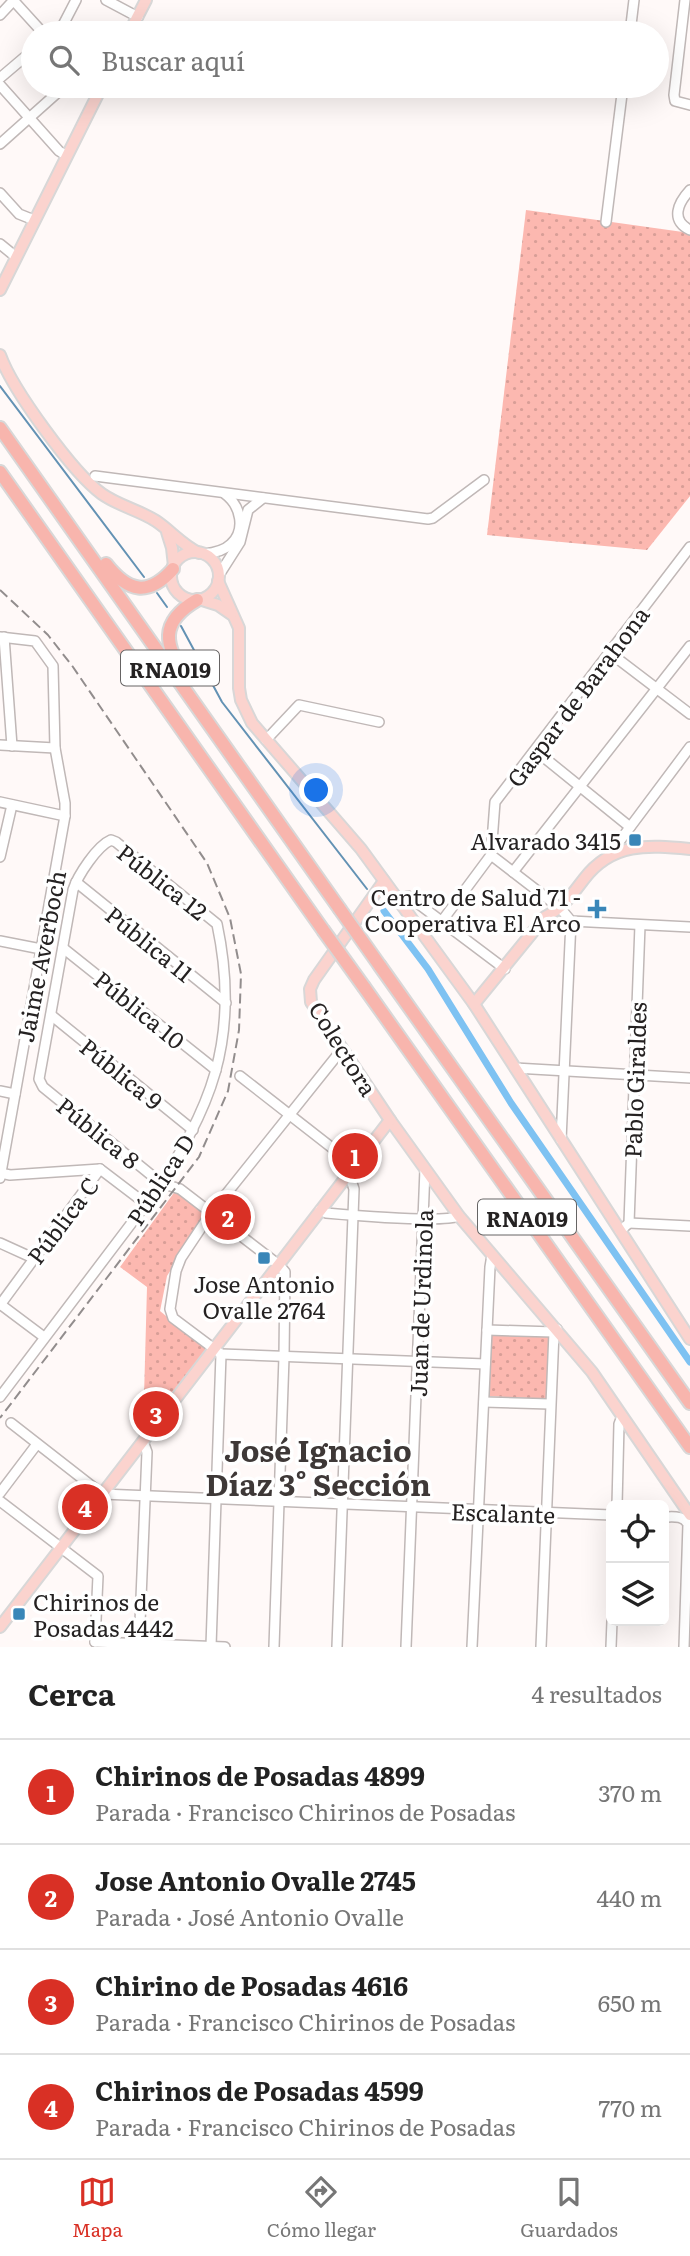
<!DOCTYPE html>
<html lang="es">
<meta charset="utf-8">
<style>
:root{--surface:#fff;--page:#f2f2f2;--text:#222;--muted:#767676;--line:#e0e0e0;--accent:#d93025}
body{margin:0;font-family:Literata,serif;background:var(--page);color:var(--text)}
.controls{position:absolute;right:21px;bottom:21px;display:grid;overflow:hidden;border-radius:10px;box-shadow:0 7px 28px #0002}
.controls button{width:63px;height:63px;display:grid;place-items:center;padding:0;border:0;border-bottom:2px solid var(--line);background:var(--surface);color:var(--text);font:35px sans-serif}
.you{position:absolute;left:317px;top:791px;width:24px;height:24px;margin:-18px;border:5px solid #fff;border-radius:50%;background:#1a73e8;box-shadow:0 0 0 10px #1a73e833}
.badge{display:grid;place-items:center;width:46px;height:46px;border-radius:50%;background:var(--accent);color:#fff;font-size:23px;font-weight:700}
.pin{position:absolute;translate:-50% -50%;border:4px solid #fff;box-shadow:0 2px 7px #0006}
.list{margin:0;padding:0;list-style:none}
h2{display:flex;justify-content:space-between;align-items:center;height:91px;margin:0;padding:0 28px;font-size:30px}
h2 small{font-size:23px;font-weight:400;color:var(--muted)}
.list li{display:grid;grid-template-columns:46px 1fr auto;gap:21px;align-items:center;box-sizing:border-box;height:105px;padding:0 28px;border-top:2px solid var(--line)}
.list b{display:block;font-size:26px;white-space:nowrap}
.list p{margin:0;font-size:23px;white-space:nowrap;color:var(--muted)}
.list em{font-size:23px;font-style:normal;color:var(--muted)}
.icon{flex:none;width:38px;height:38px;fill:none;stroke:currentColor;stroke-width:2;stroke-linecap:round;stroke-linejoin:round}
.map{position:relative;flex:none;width:690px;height:1647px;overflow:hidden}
.search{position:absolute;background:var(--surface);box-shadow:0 7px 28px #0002;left:21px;right:21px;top:21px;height:77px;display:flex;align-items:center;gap:18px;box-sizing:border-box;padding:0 24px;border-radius:38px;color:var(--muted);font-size:26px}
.sheet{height:511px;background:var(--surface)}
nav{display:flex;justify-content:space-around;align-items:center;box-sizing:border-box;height:98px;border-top:2px solid var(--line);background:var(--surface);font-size:19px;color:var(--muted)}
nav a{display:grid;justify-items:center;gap:4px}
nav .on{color:var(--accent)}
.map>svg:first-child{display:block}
.park{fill:url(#park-dots)}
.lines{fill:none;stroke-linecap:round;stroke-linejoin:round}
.stream{stroke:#6392b4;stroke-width:2}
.canal{stroke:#7ec2f2;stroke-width:7}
.minor-casing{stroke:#c0b8b7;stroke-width:12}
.major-casing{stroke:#d8d7d7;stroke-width:14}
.highway-casing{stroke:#d8d7d7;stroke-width:16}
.minor{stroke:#fff;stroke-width:9}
.major{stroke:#fbd3ce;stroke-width:10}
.highway{stroke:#f8b5ad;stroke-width:12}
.rail{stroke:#928d8d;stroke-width:2;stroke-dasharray:10 5;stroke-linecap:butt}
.highway-bridge-casing{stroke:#d8d7d7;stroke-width:16;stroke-linecap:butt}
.highway-bridge{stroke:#f8b5ad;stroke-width:12}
.poi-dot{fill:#3986b8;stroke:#fff;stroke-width:2.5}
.labels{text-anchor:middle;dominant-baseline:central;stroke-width:7;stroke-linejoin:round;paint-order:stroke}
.shield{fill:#fff;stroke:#666464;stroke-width:2}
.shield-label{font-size:21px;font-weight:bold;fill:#252222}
.street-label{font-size:23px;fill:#252222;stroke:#fff}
.poi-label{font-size:23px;fill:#252222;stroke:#fff;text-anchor:end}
.district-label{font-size:30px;font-weight:bold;fill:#3e3837;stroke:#fff}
</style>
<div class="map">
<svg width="690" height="1647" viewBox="0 0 690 1647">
<defs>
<pattern id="park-dots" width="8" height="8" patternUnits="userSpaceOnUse" patternTransform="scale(1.75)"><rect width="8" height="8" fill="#fcb8b0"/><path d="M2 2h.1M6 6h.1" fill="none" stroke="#d89e97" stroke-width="1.8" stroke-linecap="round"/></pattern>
</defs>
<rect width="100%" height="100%" fill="#fff9f8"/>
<g class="park">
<polygon points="526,210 690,233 690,496 647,550 487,535"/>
<polygon points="176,1190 206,1213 167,1276 160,1311 207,1350 143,1433 147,1287 120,1267"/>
<polygon points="491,1334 549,1337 546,1399 488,1396"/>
</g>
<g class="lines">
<g class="stream">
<polyline points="0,386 144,577"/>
<polyline points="157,593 167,607"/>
<polyline points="181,626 222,702 367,889"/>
</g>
<polyline class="canal" points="384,911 428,969 511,1103 690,1362"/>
<g class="minor-casing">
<g id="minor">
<polyline points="13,0 43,33"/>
<polyline points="106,0 138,17"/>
<polyline points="685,0 674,95 675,101 690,105"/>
<polyline points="0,15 14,0"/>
<polyline points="53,33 63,25 76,0"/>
<polyline points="630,33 634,0"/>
<polyline points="0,78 33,50"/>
<polyline points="0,85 59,151 67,156"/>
<polyline points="0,144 65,86"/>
<path d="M690,190c-12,13 -20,30 0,40"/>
<polyline points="0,193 19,214 34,220"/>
<polyline points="606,222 623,86"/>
<polyline points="0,244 16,257"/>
<polyline points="95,476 428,519 433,518 484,480"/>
<path d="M204,554c9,-1 20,-3 27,-10 15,-14 10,-38 -6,-50"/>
<polyline points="219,575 240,542 248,510 263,498"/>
<polyline points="0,637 35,641 53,666 55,748 65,803 65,816 0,1178"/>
<polyline points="4,637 12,746"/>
<polyline points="610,653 690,714"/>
<polyline points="266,740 299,705 379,722"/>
<polyline points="0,745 55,748"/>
<polyline points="536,751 630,827"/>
<polyline points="0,802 65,816"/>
<polyline points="610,854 690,747"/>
<polyline points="491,855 561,909 571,921 690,927"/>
<polyline points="0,857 12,805"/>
<polyline points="513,872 690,646"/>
<polyline points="76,882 226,1003"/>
<polyline points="408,896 505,969"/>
<polyline points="442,921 491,855 495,802 690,547"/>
<polyline points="0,941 41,949"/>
<polyline points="63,948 216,1070"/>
<polyline points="51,1015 193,1130"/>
<polyline points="515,1068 690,1078"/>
<polyline points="240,1076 354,1165"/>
<polyline points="0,1091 15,1094"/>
<polyline points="561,1140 571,921"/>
<polyline points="0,1173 10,1175 100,1169 146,1204"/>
<path d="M320,1210l6,3c23,2 117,10 133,3"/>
<polyline points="629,1223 690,1226"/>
<polyline points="620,1231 629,1223 640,925"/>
<polyline points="0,1243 33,1258"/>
<polyline points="0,1304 44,1337"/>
<polyline points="0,1305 100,1169"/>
<polyline points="487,1330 554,1332"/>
<polyline points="221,1354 173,1318 170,1309 176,1271 181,1258 211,1213 343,1048"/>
<polyline points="221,1354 485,1364"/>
<path d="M0,1397l146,-193c66,-91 95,-167 71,-280l-101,-82 -5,-2c-14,6 -33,35 -38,50l-34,189 4,8 118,96 19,6 99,76 6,7 -1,85 -10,290"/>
<polyline points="484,1402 550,1404"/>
<polyline points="11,1423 102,1494 611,1515"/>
<polyline points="0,1493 37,1444"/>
<polyline points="0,1501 98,1576 95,1642"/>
<polyline points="617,1505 619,1424 622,1416"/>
<path d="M664,1517c9,0 19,-2 24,7l-4,123"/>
<polyline points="95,1642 225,1647"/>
<polyline points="211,1646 221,1354"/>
<polyline points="139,1647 147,1452 143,1441"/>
<polyline points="337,1647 354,1189 351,1180 346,1176"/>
<polyline points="406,1647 425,1169"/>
<polyline points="472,1647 490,1267 492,1255"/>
<polyline points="541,1647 554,1332 557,1329"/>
<polyline points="611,1647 612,1621"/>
</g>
</g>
<g class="major-casing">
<g id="major">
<polyline points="129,33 146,0"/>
<polyline points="0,290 102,86"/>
<path d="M0,355c12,34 73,118 102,139 17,12 37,16 54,27 15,10 26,24 43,32"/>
<polyline points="167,532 172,548 174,566"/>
<circle cx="195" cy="576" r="24"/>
<polyline points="218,581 239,628 239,688 241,700 252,723 361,849 474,1004 690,1339"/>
<polyline points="199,599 218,605 231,614"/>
<polyline points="384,881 314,980 310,989 311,1002 390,1120 459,1216 592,1372 690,1515"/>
<path d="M474,1004l71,-87c19,-10 26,-21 39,-38 28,-37 64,-34 106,-30"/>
<polyline points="0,1627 390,1120"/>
</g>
</g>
<g class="highway-casing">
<g id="highway">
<polyline points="0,428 339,908"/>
<polyline points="0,472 323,930"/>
<path d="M106,564c22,28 42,33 67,5"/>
<path d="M186,678c-22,-33 -27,-56 11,-78"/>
<polyline points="380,966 690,1403"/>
<polyline points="364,987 690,1447"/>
</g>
</g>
<use href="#minor" class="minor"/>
<use href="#major" class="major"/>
<use href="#highway" class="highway"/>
<polyline class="rail" points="0,590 48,635 73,667 207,863 230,918 241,974 239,1030 228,1091 199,1157 0,1418"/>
<g class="highway-bridge-casing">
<g id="highway-bridge">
<polyline points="339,908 380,966"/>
<polyline points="323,930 364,987"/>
</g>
</g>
<use href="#highway-bridge" class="highway-bridge"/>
</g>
<g class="poi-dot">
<rect x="628" y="833" width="14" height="14" rx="3.5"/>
<path d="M593.5 898.5h7v7h7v7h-7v7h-7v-7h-7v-7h7z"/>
<rect x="257" y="1251" width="14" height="14" rx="3.5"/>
<rect x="12" y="1607" width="14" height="14" rx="3.5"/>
</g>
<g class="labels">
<g class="shield">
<rect x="121" y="650.5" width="98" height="35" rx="5"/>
<rect x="478" y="1199.5" width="98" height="35" rx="5"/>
</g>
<g class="shield-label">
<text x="170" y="668">RNA019</text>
<text x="527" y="1217">RNA019</text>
</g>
<g class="street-label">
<text transform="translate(577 696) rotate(-53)">Gaspar de Barahona</text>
<text transform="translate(163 881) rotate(38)">Pública 12</text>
<text transform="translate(150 943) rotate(39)">Pública 11</text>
<text transform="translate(40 956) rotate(-79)">Jaime Averboch</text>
<text transform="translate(140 1009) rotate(39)">Pública 10</text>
<text transform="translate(344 1048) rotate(58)">Colectora</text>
<text transform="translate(122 1073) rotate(39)">Pública 9</text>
<text transform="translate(634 1080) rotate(-88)">Pablo Giraldes</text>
<text transform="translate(99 1132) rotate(39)">Pública 8</text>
<text transform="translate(160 1179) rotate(-57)">Pública D</text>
<text transform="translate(62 1220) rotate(-53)">Pública C</text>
<text transform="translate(420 1303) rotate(-88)">Juan de Urdinola</text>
<text transform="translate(503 1512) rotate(2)">Escalante</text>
</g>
<g class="poi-label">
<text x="621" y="840">Alvarado 3415</text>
<text x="581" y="896">Centro de Salud 71 -<tspan x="581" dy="26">Cooperativa El Arco</tspan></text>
<text x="264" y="1283" text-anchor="middle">Jose Antonio<tspan x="264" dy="26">Ovalle 2764</tspan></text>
<text x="33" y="1601" text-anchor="start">Chirinos de<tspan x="33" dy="26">Posadas 4442</tspan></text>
</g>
<g class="district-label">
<text x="318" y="1449">José Ignacio<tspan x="318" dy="34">Díaz 3° Sección</tspan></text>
</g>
</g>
</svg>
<div class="controls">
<button><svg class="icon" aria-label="locate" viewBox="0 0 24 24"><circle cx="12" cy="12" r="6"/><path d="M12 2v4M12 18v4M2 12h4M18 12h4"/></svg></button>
<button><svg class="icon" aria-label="layers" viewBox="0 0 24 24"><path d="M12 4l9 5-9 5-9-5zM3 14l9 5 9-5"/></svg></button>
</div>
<div class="you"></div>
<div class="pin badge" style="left:355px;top:1156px">1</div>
<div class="pin badge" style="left:228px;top:1217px">2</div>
<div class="pin badge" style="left:156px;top:1414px">3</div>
<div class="pin badge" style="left:85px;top:1507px">4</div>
<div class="search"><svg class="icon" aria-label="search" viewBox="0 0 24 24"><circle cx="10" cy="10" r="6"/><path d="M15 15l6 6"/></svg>Buscar aquí</div>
</div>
<section class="sheet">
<h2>Cerca<small>4 resultados</small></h2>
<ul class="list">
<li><span class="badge">1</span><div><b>Chirinos de Posadas 4899</b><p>Parada · Francisco Chirinos de Posadas</p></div><em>370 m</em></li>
<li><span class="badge">2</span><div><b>Jose Antonio Ovalle 2745</b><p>Parada · José Antonio Ovalle</p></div><em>440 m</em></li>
<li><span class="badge">3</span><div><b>Chirino de Posadas 4616</b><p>Parada · Francisco Chirinos de Posadas</p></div><em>650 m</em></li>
<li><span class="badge">4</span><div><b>Chirinos de Posadas 4599</b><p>Parada · Francisco Chirinos de Posadas</p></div><em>770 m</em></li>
</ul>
</section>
<nav>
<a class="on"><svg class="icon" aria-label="map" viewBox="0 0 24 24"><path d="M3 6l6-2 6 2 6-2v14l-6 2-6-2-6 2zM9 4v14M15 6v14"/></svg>Mapa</a>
<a><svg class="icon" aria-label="directions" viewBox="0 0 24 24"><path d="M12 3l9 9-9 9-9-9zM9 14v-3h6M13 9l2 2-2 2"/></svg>Cómo llegar</a>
<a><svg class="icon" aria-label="saved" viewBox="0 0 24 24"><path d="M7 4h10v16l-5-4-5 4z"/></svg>Guardados</a>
</nav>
